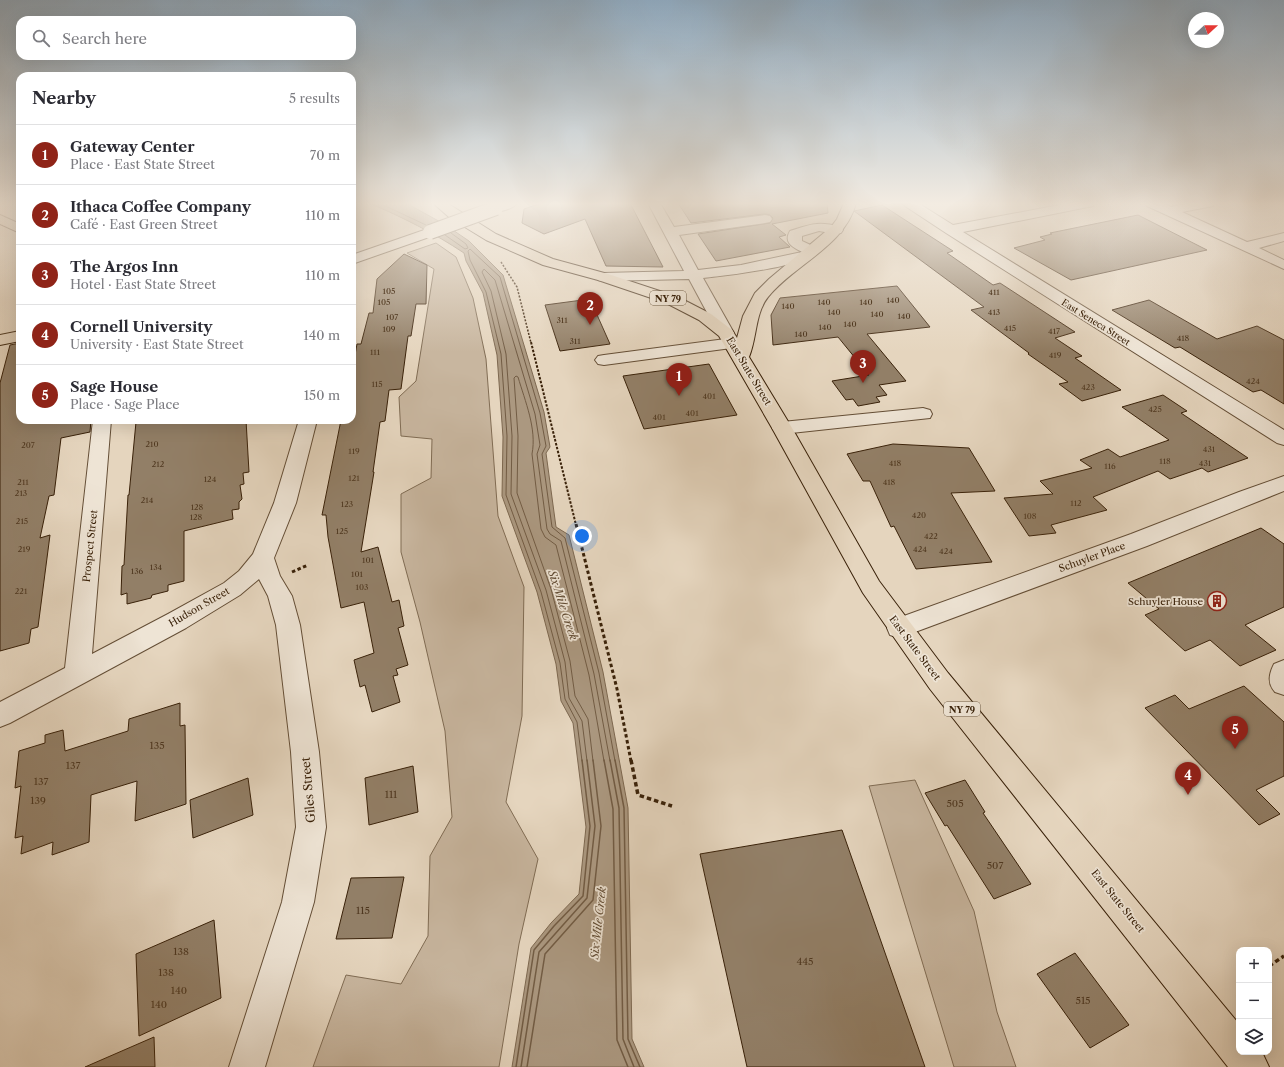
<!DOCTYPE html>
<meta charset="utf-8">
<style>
:root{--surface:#fff;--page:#f7f7f7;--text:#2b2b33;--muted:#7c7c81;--line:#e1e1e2;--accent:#8f2418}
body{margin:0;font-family:"Libre Caslon Text",serif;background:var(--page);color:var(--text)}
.controls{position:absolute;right:12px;bottom:12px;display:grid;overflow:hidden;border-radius:8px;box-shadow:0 4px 16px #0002}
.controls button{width:36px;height:36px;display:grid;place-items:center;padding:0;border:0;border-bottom:1px solid var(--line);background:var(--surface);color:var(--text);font:20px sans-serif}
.compass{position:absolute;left:1188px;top:12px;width:36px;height:36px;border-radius:50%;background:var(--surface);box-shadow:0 4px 16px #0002;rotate:69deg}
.you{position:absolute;left:582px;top:536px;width:14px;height:14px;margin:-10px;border:3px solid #fff;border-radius:50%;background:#1a73e8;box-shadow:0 0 0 6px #1a73e833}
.badge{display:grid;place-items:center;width:26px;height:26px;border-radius:50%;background:var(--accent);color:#fff;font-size:13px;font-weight:700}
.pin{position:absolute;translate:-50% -33px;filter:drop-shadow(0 1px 2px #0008)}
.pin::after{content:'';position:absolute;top:21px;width:14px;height:12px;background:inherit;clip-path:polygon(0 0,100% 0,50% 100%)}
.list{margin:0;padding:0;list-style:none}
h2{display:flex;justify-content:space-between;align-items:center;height:52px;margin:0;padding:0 16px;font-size:17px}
h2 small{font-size:13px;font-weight:400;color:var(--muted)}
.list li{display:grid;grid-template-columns:26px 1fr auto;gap:12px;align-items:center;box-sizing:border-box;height:60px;padding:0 16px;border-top:1px solid var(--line)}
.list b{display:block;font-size:15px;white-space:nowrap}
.list p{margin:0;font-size:13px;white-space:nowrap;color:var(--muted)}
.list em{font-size:13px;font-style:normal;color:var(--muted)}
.icon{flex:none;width:22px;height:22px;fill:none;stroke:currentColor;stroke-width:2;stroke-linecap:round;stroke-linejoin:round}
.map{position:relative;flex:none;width:1284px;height:1067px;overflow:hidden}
.search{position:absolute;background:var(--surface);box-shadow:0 4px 16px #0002;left:16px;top:16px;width:340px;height:44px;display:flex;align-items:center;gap:10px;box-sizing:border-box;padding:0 14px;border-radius:12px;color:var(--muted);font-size:15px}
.panel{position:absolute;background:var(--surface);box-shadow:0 4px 16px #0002;left:16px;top:72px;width:340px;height:352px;border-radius:12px}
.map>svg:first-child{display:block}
.green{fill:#c8b69f;stroke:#806c54}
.water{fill:#ab9880;stroke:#7d6850}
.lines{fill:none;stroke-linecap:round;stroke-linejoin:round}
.shore-far1{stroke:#725c44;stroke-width:1}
.shore{stroke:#725c44;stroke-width:1.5}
.building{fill:#927f67;stroke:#392109}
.minor-casing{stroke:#644e36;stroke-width:2}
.major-casing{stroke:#392109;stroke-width:2}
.highway-casing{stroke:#392109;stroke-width:2}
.path-far3{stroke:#392109;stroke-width:1.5;stroke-dasharray:2 1.5;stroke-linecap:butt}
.path-far2{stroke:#392109;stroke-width:2;stroke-dasharray:2.5 1.5;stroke-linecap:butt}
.path-far1{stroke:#392109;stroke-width:3;stroke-dasharray:3.5 2.5;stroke-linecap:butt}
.path{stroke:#392109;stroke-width:3.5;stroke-dasharray:4.5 3;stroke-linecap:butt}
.minor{fill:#eee4d5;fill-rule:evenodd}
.major{fill:#e5d5be;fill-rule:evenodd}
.highway{fill:#e5d5be;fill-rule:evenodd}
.minor-bridge-casing{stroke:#644e36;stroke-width:16;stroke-linecap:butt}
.minor-bridge{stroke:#eee4d5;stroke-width:14}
.labels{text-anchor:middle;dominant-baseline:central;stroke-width:3.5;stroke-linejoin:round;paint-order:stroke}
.number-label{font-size:8px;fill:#4f3820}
.shield{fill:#eee4d5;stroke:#6f5c46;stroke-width:1}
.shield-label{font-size:9px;font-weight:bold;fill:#392109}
.far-street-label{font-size:9px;fill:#392109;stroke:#eee4d5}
.street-label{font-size:10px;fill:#392109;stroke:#eee4d5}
.poi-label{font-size:10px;fill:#392109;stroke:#eee4d5;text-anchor:end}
.near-number-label{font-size:10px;fill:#4f3820}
.water-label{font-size:11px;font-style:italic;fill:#614b33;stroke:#eee4d5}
.near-street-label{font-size:12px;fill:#392109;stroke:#eee4d5}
</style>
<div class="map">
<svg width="1284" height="1067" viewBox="0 0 1284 1067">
<rect width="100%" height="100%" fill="#e5d5be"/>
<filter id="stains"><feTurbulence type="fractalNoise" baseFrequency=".005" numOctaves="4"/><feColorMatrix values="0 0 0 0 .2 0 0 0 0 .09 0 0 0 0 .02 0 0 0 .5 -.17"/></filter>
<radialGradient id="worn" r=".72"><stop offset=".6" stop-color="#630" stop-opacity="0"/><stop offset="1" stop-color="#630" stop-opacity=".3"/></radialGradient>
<g class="green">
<polygon points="436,243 456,257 473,298 486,359 498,516 524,587 522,716 506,802 538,859 519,944 499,1067 313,1067 346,975 401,984 428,936 430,856 452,817 445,731 420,622 401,552 401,494 431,478 432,439 401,436 399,397 416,381 434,269 407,253"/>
<polygon points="915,780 974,911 997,1012 1016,1067 954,1067 869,786"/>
</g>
<path class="water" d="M369,203h37l38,21 25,17 34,34 41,137 6,35 -4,6 10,74 13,8 34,137 25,136 4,231 12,28h-132l19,-119 20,-25 28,-29 7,-67 -13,-104 -12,-22 -5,-37 -19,-72 -35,-96 1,-59 -6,-82 -14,-62 -17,-32 -2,-8c-30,-20 -62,-36 -95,-50z"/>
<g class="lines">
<g class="shore-far1">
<polyline points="379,203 426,225"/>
<polyline points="445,235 465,249 468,248 466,244 451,233"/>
<polyline points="582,761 577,722 565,699 560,663 541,592 506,495 507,436 501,354 486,292 470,260 468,251 470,249 500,277 540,413 546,446 542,454 552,527 565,538 599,673 615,761"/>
<polyline points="587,761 582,721 569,698 565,662 546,590 511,494 512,436 506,354 491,291 482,272 484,269 495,280 535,414 540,445 537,454 547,529 550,534 561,541 594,674 610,761"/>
<path d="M593,761l-5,-42 -13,-23 -5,-35 -19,-72 -34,-96 1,-57 -4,-58 2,-2 2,1c7,24 19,52 14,77l9,75 4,8 11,8 33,130 15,86"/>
</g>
<g class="shore">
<polyline points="604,760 613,809 617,1040 628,1067"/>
<polyline points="610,760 619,808 623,1039 634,1067"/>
<polyline points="615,760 624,808 628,1039 640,1067"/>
<polyline points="516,1067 534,950 554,926 583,896 590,826 582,760"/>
<polyline points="521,1067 539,952 587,898 595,826 587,760"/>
<polyline points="527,1067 545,954 593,900 601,826 593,760"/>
</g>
</g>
<g class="building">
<polygon points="542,203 630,203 663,267 606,266 585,219 544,234 522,223 524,209"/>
<polygon points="678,203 827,203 828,213 772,224 786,235 779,237 790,247 716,261 698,234 770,223 773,218 770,215 765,214 691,223"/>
<polygon points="882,205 953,251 947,253 993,285 1000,283 1075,332 1055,338 1082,356 1075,358 1121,390 1082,401 1059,384 1068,382 1028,354 1029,353 971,310 984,307 854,211"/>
<polygon points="1138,215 1207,250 1071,280 1014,248 1045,240 1040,237 1052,234 1050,233"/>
<polygon points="404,254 427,265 426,304 416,304 411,336 408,336 401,389 389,390 385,421 380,422 373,472 374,472 361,552 378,547 392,602 399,600 404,626 398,628 408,665 396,669 398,675 393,676 400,702 372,712 365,685 360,687 354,660 374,653 364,602 341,608 328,537 326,515 322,515 341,420 352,420 352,371 357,344 361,344 369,313 373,313 377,279"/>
<polygon points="897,286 930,327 867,334 906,381 879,385 887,395 876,397 880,402 858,406 853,399 846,400 832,381 869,375 838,337 773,345 771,315 780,298"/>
<polygon points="590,299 610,344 560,351 545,305"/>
<polygon points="1149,300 1217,339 1257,326 1284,340 1284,404 1261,390 1253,392 1180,347 1175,348 1112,310"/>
<polygon points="20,343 20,420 91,420 90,432 61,438 54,495 49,496 40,538 50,535 38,627 31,629 29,643 0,651 0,383 10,345"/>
<polygon points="709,364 737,415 644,429 623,376"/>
<polygon points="1163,395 1187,411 1181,413 1248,458 1208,472 1202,468 1170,479 1158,471 1093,497 1107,510 1051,525 1056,533 1029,536 1004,498 1053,494 1040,481 1092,468 1080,460 1108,449 1120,457 1169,440 1122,407"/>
<polygon points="146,420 246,420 249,472 243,473 244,484 240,485 242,499 239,502 239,509 232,510 233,519 184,531 184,581 168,585 168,591 152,595 151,598 127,604 127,593 121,595 122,566 124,565 128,495 129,495 136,422"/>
<polygon points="893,444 969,448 995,491 951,493 992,562 916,569 894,526 891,527 870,481 863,481 847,454"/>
<polygon points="1261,528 1284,544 1284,607 1245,625 1276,650 1240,666 1210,640 1185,651 1145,615 1159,609 1128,583"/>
<polygon points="1244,686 1284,722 1284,776 1256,790 1280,814 1259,825 1145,708 1175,695 1189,709"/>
<polygon points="180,703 180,726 185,725 186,804 135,821 137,781 91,795 89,842 52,855 53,842 21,854 23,836 15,838 21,786 15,788 19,751 45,743 45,735 63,730 65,751 128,731 129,719"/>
<polygon points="413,766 418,812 369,825 365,778"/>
<polygon points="248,778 253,815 193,838 190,800"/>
<polygon points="965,780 985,812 983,813 1031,884 994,899 947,825 945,826 925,793"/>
<polygon points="842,830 925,1067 747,1067 700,854"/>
<polygon points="404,877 392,938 336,939 351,878"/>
<polygon points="214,920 221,998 139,1036 136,954"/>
<polygon points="1075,953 1129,1025 1090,1048 1037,974"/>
<polygon points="154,1037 155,1067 85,1067"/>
</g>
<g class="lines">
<g class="minor-casing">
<g id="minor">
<path d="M499,203h18c-4,6 -18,10 -26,8l-2,-3 2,-3z"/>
<path d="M648,203h12l14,24 91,-12 5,1 2,3 -2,3 -5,1 -86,12 19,35 43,-5 61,-13c-9,-5 -19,-9 -12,-21 22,-7 28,-10 51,-4l2,3 -2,3 -5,1 -17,-3 -17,5v5l15,7 2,3c-10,15 -95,25 -116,27l31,55 -2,3 -6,2 -6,-2 -2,-3 -29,-54 -86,2 -5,-1 -2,-3 2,-3 5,-1 81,-2z"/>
<polygon points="904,203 918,203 953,225 1070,203 1094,203 1093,206 963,232 1284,430 1284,445 1277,443 946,233 905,206"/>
<polygon points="1146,203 1162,203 1171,207 1190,203 1214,203 1213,206 1182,212 1247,242 1284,233 1284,241 1259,248 1284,260 1284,269 1147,206"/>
<polygon points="430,228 435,229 437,232 435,235 352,264 352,255"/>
<polygon points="733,338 739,339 741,343 739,347 604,365 598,364 595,360 598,356 604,355"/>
<polygon points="923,408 930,410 932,414 930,418 782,434 775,432 772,428 775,424 782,422"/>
<polygon points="93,420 111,420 92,654 168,614 224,583 239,571 253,554 274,503 299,420 317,420 296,503 274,558 280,576 292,596 300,625 319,752 326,827 314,902 265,1067 229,1067 282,902 296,827 291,752 276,625 268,596 259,579 240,595 186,628 10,723 0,727 0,702 65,668"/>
<polygon points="1284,476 1284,491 1147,546 899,638 890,635 887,628 890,621 1131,534 1239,492"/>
<path d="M1284,660v35l-9,-3c-8,-9 -6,-18 -1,-28z"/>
</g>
</g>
<g class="major-casing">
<g id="major">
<polygon points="0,215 20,224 20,233 0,224"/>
<polygon points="20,331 20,341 0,345 0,335"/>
</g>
</g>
<g class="highway-casing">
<path id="highway" d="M433,203h14l49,31 57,25 55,15 70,23 33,17 21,16 5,8 6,-22 12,-23 14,-14 62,-52 6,-8 7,-16h12c-11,43 -61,61 -88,94 -13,16 -11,41 -19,60l43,71 87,153 69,92 291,351v28h23l7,15h-41l-298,-378 -67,-96 -91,-165 -53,-92 -20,-16 -33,-17 -68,-23 -55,-15 -57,-25 -36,-22z"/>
</g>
<polyline class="path-far3" points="501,262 517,287 531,343"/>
<polyline class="path-far2" points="531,342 576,525"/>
<g class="path-far1">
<polyline points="576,524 617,689 631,761"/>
<polyline points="292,572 308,565"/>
</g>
<g class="path">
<polyline points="631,760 638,795 672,806"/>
<polyline points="1269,966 1284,956"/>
</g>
<use href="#minor" class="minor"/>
<use href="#major" class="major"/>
<use href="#highway" class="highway"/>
<g class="minor-bridge-casing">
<polyline id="minor-bridge" points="430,232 496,208"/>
</g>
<use href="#minor-bridge" class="minor-bridge"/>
</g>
<linearGradient id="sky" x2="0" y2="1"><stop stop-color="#8fa9be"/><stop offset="0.58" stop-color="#f3ece2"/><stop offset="1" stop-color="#f3ece2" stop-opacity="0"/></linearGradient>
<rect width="1284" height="352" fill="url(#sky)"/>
<defs>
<g id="building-ring" transform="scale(1)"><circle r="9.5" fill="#eee4d5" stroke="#8f2418" stroke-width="1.5"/><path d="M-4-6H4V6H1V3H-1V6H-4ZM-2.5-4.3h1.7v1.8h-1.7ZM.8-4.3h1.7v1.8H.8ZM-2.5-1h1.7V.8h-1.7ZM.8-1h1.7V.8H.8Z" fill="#8f2418"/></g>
</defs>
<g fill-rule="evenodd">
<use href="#building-ring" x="1217" y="601"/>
</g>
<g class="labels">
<g class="number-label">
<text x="389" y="291">105</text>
<text x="994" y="292">411</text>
<text x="893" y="300">140</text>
<text x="384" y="302">105</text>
<text x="824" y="302">140</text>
<text x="866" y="302">140</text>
<text x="788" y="306">140</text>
<text x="834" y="312">140</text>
<text x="994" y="312">413</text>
<text x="877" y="314">140</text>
<text x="904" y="316">140</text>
<text x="392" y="317">107</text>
<text x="562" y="320">311</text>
<text x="850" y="324">140</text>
<text x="825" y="327">140</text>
<text x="1010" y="328">415</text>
<text x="389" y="329">109</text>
<text x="1054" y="331">417</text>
<text x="801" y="334">140</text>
<text x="1183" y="338">418</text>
<text x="575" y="341">311</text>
<text x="375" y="352">111</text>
<text x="1055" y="355">419</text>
<text x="1253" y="381">424</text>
<text x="377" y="384">115</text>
<text x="1088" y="387">423</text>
<text x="709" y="396">401</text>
<text x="1155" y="409">425</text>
<text x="692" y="413">401</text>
<text x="659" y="417">401</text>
<text x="152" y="444">210</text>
<text x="28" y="445">207</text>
<text x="1209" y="449">431</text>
<text x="354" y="451">119</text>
<text x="1165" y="461">118</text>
<text x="895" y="463">418</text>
<text x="1205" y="463">431</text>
<text x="158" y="464">212</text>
<text x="1110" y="466">116</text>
<text x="354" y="478">121</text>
<text x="210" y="479">124</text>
<text x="23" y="482">211</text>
<text x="889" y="482">418</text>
<text x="21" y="493">213</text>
<text x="147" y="500">214</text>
<text x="1076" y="503">112</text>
<text x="347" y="504">123</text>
<text x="197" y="507">128</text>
<text x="919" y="515">420</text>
<text x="1030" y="516">108</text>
<text x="196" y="517">128</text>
<text x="22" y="521">215</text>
<text x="342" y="531">125</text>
<text x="931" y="536">422</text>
<text x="24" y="549">219</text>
<text x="920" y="549">424</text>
<text x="946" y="551">424</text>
<text x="368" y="560">101</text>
<text x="156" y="567">134</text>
<text x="137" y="571">136</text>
<text x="357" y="574">101</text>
<text x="362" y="587">103</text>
<text x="21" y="591">221</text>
</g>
<g class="shield">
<rect x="650" y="291" width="36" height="14" rx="3"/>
<rect x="944" y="702" width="36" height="14" rx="3"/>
</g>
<g class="shield-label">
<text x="668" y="298">NY 79</text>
<text x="962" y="709">NY 79</text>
</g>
<g class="far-street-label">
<text transform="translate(1096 322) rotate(32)">East Seneca Street</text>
</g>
<g class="street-label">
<text transform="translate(749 371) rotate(59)">East State Street</text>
<text transform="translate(90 546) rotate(-84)">Prospect Street</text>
<text transform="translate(1092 557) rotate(-20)">Schuyler Place</text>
<text transform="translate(199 607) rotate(-30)">Hudson Street</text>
<text transform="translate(915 648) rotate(53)">East State Street</text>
<text transform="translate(1118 901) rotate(51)">East State Street</text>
</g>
<g class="poi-label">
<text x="1203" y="601">Schuyler House</text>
</g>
<g class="near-number-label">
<text x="157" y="745">135</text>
<text x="73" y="765">137</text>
<text x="41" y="781">137</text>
<text x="391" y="794">111</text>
<text x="38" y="800">139</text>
<text x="955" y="803">505</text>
<text x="995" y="865">507</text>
<text x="363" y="910">115</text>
<text x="181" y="951">138</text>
<text x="805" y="961">445</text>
<text x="166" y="972">138</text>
<text x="179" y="990">140</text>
<text x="1083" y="1000">515</text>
<text x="159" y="1004">140</text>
</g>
<g class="water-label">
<text transform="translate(563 605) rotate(72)">Six Mile Creek</text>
<text transform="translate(598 923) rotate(-84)">Six Mile Creek</text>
</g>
<g class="near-street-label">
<text transform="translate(308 790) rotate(-95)">Giles Street</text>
</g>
</g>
<rect width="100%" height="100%" filter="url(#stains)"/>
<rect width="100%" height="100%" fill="url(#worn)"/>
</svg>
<div class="controls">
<button>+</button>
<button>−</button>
<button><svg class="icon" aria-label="layers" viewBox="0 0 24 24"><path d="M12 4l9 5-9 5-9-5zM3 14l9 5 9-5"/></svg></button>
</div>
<svg class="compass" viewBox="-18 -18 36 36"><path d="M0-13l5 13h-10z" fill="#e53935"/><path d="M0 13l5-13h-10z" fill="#7c7c81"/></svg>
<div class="you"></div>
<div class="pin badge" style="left:679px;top:396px">1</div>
<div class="pin badge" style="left:590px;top:325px">2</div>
<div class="pin badge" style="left:863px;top:383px">3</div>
<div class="pin badge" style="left:1188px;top:795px">4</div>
<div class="pin badge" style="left:1235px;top:749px">5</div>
<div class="search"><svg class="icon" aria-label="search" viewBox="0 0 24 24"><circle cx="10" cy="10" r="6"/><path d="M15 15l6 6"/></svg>Search here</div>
<section class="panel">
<h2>Nearby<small>5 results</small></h2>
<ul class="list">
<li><span class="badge">1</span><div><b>Gateway Center</b><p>Place · East State Street</p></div><em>70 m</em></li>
<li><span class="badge">2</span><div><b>Ithaca Coffee Company</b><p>Café · East Green Street</p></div><em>110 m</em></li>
<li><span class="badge">3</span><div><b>The Argos Inn</b><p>Hotel · East State Street</p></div><em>110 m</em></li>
<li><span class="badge">4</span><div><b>Cornell University</b><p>University · East State Street</p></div><em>140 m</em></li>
<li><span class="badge">5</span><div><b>Sage House</b><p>Place · Sage Place</p></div><em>150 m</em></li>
</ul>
</section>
</div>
